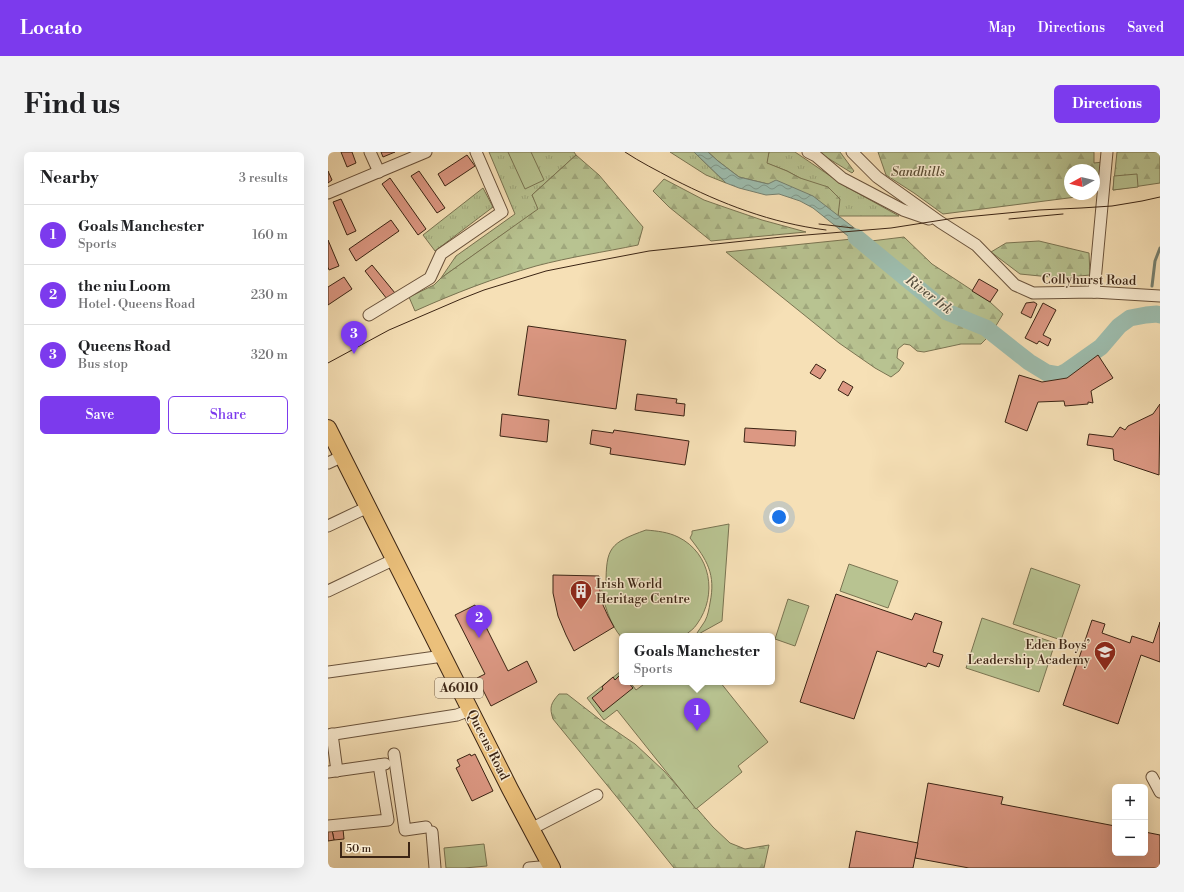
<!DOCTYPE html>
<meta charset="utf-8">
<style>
:root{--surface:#fff;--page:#f2f2f2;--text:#202124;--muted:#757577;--line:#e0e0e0;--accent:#7c3aed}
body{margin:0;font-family:"Libre Bodoni",serif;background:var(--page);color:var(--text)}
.controls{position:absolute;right:12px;bottom:12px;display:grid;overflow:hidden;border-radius:6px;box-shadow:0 4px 16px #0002}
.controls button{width:36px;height:36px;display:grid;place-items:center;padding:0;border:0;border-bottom:1px solid var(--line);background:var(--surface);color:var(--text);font:20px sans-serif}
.compass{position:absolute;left:736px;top:12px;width:36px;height:36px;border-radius:50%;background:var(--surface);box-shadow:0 4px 16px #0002;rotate:262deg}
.scale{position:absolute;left:12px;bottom:10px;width:70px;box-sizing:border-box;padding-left:4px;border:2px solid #3b2414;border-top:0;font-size:11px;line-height:14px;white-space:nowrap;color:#3b2414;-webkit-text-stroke:3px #f9ebd0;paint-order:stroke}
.you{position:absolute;left:451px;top:365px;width:14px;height:14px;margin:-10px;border:3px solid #fff;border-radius:50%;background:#1a73e8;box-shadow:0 0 0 6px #1a73e833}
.badge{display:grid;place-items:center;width:26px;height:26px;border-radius:50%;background:var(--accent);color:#fff;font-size:13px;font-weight:700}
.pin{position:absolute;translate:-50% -33px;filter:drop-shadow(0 1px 2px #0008)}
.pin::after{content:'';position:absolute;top:21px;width:14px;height:12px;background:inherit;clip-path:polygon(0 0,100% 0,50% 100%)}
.popup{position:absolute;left:291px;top:481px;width:156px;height:52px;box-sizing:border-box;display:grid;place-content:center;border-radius:6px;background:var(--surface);filter:drop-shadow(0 1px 3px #0005);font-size:13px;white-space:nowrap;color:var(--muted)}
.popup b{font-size:15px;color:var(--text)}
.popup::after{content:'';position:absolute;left:50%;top:100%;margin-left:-8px;border:8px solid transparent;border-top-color:var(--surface)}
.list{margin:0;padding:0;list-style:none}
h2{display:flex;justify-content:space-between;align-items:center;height:52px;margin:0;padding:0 16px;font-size:17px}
h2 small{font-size:13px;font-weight:400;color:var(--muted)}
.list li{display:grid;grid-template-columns:26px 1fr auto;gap:12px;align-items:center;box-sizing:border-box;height:60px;padding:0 16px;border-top:1px solid var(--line)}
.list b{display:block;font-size:15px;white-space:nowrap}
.list p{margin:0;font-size:13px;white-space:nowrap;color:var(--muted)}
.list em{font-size:13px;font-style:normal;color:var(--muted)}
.actions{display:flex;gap:8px;padding:12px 16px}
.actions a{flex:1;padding:9px 0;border:1px solid var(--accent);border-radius:6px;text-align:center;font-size:14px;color:var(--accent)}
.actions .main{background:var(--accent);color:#fff}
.map{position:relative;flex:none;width:832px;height:716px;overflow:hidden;border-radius:6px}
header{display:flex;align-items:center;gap:24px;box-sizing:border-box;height:56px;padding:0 20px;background:var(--accent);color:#fff}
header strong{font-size:19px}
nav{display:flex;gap:22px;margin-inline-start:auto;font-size:14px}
.intro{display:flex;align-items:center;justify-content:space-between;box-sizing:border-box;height:96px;padding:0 24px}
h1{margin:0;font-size:28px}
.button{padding:10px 18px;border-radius:6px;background:var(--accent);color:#fff;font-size:14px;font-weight:700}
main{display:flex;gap:24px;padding:0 24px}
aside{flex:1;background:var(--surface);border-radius:6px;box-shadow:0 4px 16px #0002}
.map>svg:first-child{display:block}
.grass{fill:url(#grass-tufts);stroke:#7a7452}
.forest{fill:url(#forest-firs);stroke:#7a7452}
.garden{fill:#b8c391;stroke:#7a7452}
.water{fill:url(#water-waves);stroke:#768070}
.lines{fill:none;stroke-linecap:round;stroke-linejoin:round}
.stream{stroke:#768070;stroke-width:3}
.river{stroke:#9dbdae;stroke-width:17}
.building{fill:#dc9883;stroke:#3b2414}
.minor-casing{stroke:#6a533c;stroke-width:13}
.highway-casing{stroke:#3b2414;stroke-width:18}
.minor{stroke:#f9ebd0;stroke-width:11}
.highway{stroke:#ebc07b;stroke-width:16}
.tram{stroke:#3b2414;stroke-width:1}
.labels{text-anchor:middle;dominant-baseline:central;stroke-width:3;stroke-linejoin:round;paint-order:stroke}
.shield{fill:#f9ebd0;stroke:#74604c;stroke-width:1}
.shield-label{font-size:12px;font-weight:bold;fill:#3b2414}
.park-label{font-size:13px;font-style:italic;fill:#5a4c33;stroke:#f9ebd0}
.street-label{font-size:13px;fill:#3b2414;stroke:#f9ebd0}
.poi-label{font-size:13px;fill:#3b2414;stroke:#f9ebd0;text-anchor:start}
.water-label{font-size:14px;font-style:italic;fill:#585242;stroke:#f9ebd0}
</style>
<header>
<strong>Locato</strong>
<nav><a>Map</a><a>Directions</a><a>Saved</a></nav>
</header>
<div class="intro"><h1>Find us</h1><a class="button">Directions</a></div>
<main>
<aside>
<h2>Nearby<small>3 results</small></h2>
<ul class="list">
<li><span class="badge">1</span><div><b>Goals Manchester</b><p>Sports</p></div><em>160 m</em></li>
<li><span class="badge">2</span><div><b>the niu Loom</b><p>Hotel · Queens Road</p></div><em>230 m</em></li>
<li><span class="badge">3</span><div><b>Queens Road</b><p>Bus stop</p></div><em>320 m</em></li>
</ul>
<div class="actions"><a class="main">Save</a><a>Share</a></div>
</aside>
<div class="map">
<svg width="832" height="716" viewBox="0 0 832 716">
<defs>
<pattern id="grass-tufts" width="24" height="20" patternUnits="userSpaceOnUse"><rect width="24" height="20" fill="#b8c391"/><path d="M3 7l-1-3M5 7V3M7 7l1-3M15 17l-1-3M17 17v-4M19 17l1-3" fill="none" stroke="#9fa77c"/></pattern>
<pattern id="forest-firs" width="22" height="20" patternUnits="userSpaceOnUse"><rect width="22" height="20" fill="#b8c391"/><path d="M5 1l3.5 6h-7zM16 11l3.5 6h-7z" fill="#9fa77c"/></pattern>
<pattern id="water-waves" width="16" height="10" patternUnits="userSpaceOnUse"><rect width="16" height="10" fill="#9dbdae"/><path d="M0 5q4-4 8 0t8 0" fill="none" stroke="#81998c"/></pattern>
</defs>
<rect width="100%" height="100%" fill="#f6e0b6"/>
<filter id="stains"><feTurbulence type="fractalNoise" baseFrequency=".005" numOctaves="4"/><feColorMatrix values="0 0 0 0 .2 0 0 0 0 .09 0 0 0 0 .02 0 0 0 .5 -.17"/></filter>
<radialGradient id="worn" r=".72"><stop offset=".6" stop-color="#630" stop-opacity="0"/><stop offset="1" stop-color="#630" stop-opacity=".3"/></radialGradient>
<g class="grass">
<polygon points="161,0 246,0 248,3 204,43 211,57 113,126 128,104 187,62"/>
<polygon points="342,0 366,0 398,31 378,23"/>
<polygon points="441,0 467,0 517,34 571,64 510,64 511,47 459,19 438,11"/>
<polygon points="155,36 165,55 107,99 95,83"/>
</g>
<g class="forest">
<polygon points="380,0 441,0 439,11 459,19 472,26 500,35 512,47 510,64 440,32 411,25 390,9"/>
<polygon points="490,0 512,0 526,19 524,21"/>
<polygon points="550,0 766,0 766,11 775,10 771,39 766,40 766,18 742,18 742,42 762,42 756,44 615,62 586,41 558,23"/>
<polygon points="789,0 832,0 832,31 785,38"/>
<path d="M248,3l23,20 44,52 -5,18c-34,7 -68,12 -102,21 -42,12 -81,27 -121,45l-6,-14 25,-12 7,-7 97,-69 -6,-14z"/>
<polygon points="336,27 376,48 396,55 434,68 478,80 383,89 341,55 325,39"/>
<polygon points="576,85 604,112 662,150 675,162 666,177 622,155 568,113 551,98 543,89"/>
<polygon points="524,87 590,143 616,162 655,180 661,184 653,192 633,192 596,200 589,199 582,193 576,192 570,197 569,206 576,211 571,219 563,225 547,216 511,191 398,100"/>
<polygon points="711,89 761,101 762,123 732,126 692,122 663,100 678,91"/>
<path d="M231,542h8l36,28 32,22 29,27 49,56 17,16 15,6 24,-4 -5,23h-90l-36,-45 -85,-104c-4,-12 -2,-16 6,-25z"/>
</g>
<g class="garden">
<polygon points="180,0 203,0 216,28 197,37"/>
<polygon points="809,22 810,35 785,38 786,24"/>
<path d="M401,372l-7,97 -27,15c3,-5 7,-10 10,-15 3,-6 4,-12 5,-18 6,-29 -3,-43 -20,-65l2,-4v-3z"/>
<path d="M318,378c11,1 22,2 32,7 33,16 40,58 19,87 -3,5 -8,8 -13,12h-62v2c-12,-13 -19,-36 -21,-53h5c0,-38 4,-42 40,-55z"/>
<polygon points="521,412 570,429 560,456 512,439"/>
<polygon points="703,416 752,433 733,488 685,472"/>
<polygon points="460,447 481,454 467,494 447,487"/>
<polygon points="654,466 727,491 711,540 638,516"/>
<polygon points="293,519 294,521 294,530 302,530 308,538 319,530 392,530 440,590 410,614 414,620 368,657 289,558 276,568 259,546"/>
<polygon points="156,692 159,714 136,716 118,716 116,696"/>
</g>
<polygon class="water" points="366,0 380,0 390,9 411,25 440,32 448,28 485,44 543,89 551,98 540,100 485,56 472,49 451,42 438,43 411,36 398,31"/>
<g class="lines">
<polyline class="stream" points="824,134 827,109 832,96"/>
<polyline class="river" points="528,85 619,160 658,176 701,210 719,221 731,223 739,219 773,195 791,174 802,166 818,163 829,162 832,163"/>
</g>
<g class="building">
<polygon points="13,0 24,0 28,11 19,15"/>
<polygon points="53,0 67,0 55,5"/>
<polygon points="139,3 147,14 117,34 110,22"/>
<polygon points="0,19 4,28 0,31"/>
<polygon points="91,19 117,56 109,61 83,24"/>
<polygon points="62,26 98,77 90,83 54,32"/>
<polygon points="13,47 28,79 19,83 5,50"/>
<polygon points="63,68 71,79 28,109 21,97"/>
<polygon points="0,88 11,114 1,118 0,115"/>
<polygon points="44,113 67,141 59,147 37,119"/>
<polygon points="16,125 24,137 0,153 0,135"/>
<polygon points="651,127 670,138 662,150 644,139"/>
<polygon points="706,150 709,152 703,166 693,161 698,151"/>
<polygon points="715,151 728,158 715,183 723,187 720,194 711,189 709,192 697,186"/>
<polygon points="200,174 298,188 288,257 190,243"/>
<polygon points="770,203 785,226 763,239 765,251 760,250 760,252 737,254 736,249 710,250 699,279 677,270 691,223 714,230 739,226"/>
<polygon points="488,212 498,218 492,227 482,221"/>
<polygon points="515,229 525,235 520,244 510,238"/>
<polygon points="309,242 349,247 348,251 357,252 356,264 307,258"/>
<polygon points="832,252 831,323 786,308 785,297 759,293 761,282 785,285 792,275 797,278 800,274 825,262"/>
<polygon points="174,262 221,268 219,290 172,284"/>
<polygon points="417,276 468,279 467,294 416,290"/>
<polygon points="264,278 285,281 286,278 361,289 357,313 282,302 283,296 262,292"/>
<polygon points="225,423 271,424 272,439 275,453 280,464 286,475 246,499 238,483 230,464 225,441"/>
<polygon points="508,442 584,468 587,461 614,470 605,500 615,503 611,515 600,511 598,515 549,499 526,567 472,550"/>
<polygon points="147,453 180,519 199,509 209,530 163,554 149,526 157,522 127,463"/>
<polygon points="764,468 777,472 774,481 802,491 804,484 825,491 832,470 832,510 813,503 790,572 735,553"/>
<polygon points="293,522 294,530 300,530 305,536 275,560 264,546 275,537 274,535 277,532 285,525 287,528"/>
<polygon points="142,602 143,604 147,602 165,639 144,649 128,616 132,614 129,608"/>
<polygon points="600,631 675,645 673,652 787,674 787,701 817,701 817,680 832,683 832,716 641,716 587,706"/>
<polygon points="15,677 16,687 6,688 4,678"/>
<polygon points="4,678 6,688 0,689 0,679"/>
<polygon points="528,679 590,691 585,716 521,716"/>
</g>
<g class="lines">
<g class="minor-casing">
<g id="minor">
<polyline points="42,0 51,20"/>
<polyline points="480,0 488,4 514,26 575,58 601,67"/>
<polyline points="524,0 549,25 612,70 648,93 687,133 705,141 766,140 832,144"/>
<polyline points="0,41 98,0"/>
<polyline points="766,140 779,0"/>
<polyline points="41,163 102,126 113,102 174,60 148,0"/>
<polyline points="0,311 15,304"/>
<polyline points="0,374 40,355"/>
<polyline points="0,439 67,407"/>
<polyline points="0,520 108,505 114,502"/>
<polyline points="4,582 9,619"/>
<polyline points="0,583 129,563 142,558"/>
<polyline points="66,602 77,678 98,675"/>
<polyline points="0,620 57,612"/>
<polyline points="824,625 832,640"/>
<polyline points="0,674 60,668 51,613"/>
<polyline points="203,677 269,643"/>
<polyline points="104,680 107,716"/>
<polyline points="201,716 223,714"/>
</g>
</g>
<g class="highway-casing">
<polyline id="highway" points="0,276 182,637 224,716"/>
</g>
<use href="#minor" class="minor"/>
<use href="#highway" class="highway"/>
<g class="tram">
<path d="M297,0c15,10 31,18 48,27 49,25 98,44 153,51"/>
<polyline points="681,67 735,62"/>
<polyline points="491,72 525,76"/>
<polyline points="0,211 61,178 133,147 156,138 218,119 258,111 321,99 454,85 563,76 627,66 711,58 753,56 784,54 814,49 832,45"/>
</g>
</g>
<defs>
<g id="building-pin" transform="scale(1.15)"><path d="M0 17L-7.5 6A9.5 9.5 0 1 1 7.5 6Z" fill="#8f2418" stroke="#f9ebd0"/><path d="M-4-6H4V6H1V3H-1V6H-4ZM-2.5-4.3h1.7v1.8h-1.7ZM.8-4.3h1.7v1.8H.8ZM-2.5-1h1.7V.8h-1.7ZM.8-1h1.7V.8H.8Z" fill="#fff"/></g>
<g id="school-pin" transform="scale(1.15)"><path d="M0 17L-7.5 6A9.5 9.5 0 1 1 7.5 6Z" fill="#8f2418" stroke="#f9ebd0"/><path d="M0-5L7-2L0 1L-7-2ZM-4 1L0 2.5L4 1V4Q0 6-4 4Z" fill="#fff"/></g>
</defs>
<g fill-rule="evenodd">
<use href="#building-pin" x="253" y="439"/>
<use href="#school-pin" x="777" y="500"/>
</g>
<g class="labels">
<rect class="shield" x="107" y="526" width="48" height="20" rx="3"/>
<g class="shield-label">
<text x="131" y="536">A6010</text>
</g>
<g class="park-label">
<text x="590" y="20">Sandhills</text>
</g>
<g class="street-label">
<text transform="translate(761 128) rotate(1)">Collyhurst Road</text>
<text transform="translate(160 593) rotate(63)">Queens Road</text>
</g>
<g class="poi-label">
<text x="268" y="432">Irish World<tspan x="268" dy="15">Heritage Centre</tspan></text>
<text x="762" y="493" text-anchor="end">Eden Boys’<tspan x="762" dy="15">Leadership Academy</tspan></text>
</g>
<g class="water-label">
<text transform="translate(601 143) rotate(37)">River Irk</text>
</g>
</g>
<rect width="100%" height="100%" filter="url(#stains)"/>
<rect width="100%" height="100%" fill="url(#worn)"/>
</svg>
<div class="controls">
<button>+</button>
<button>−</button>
</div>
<svg class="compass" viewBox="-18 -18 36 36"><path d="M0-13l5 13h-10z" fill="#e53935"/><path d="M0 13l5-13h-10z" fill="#757577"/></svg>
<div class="scale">50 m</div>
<div class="you"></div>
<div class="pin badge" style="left:369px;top:579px">1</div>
<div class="popup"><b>Goals Manchester</b>Sports</div>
<div class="pin badge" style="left:151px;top:486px">2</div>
<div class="pin badge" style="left:26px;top:202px">3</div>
</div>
</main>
